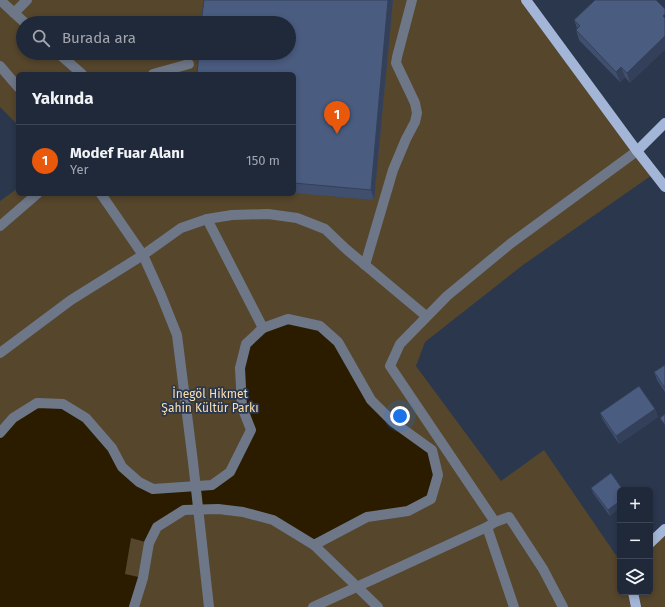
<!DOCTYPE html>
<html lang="tr">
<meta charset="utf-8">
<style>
:root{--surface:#20293a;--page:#2d3545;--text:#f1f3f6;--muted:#a2a6af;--line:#3d4554;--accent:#ea580c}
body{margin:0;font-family:"Fira Sans",sans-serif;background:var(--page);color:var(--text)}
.controls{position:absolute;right:12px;bottom:12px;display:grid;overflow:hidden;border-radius:6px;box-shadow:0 2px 6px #0003}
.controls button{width:36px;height:36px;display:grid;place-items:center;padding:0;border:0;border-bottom:1px solid var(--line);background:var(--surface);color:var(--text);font:20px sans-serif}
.you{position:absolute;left:400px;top:416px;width:14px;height:14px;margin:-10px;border:3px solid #fff;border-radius:50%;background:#1a73e8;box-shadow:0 0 0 6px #1a73e833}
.badge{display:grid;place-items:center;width:26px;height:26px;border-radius:50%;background:var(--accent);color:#fff;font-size:13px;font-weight:700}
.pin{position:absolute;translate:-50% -33px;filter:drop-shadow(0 1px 2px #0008)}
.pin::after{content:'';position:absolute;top:21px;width:14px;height:12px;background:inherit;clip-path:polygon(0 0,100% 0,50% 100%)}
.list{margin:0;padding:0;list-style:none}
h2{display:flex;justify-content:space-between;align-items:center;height:52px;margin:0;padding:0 16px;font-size:17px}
h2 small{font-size:13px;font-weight:400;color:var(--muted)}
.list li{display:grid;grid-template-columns:26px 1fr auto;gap:12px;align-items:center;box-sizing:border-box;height:72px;padding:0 16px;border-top:1px solid var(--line)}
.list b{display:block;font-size:15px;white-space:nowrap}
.list p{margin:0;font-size:13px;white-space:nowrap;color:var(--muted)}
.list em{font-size:13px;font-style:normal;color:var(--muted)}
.icon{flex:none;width:22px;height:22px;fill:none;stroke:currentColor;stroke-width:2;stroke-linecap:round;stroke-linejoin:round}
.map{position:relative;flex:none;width:665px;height:607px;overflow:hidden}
.search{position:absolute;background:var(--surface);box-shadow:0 2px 6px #0003;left:16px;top:16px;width:280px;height:44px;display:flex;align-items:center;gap:10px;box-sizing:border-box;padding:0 14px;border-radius:22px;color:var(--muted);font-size:15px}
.panel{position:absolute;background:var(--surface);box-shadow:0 2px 6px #0003;left:16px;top:72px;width:280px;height:124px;border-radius:6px}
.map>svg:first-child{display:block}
.green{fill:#55462c;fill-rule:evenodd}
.water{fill:#2b1c00}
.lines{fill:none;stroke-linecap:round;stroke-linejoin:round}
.minor{stroke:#6e7788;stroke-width:10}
.major{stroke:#a4b6d8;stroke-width:10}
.wall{fill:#404f6e}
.shaded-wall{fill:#34405a}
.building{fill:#4a5c80;stroke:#34405a}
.labels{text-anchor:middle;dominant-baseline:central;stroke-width:3.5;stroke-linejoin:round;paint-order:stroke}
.park-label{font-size:12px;fill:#fddfac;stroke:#2a374d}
</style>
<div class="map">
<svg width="665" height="607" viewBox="0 0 665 607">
<rect width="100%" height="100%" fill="#2a374d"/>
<path class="green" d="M0,0h526l129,173 -132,92 -98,77 -9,24 85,115 43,-31 76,111v31h30v-49l15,-14v78h-665v-406l18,-13v6h276v-120h-276v51l-18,-18zM23,23h266v30h-266z"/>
<polygon class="water" points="288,319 320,326 338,342 371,400 432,450 438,475 431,499 408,511 367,517 314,545 273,520 184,510 157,527 149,543 131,538 125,574 143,578 134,607 0,607 0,433 37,403 63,404 86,418 122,467 153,489 212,485 230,472 251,430 242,407 246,344 263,328"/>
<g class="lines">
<g class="minor">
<polyline points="0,0 25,23"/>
<polyline points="14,13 27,0"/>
<polyline points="58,53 82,74"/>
<polyline points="0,66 18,87"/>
<polyline points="153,74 189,64"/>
<polyline points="101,194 143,255 161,295 177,335 193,462 209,607"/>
<polyline points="207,219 263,328"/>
<polyline points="0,226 37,194"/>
<polyline points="365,265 393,170 406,139 415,122 417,113 415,103 396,63 397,57 412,0"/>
<polyline points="0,353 71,300 143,255 181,228 207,219 232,215 268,214 297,218 325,229 346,249 426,316"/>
<polyline points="0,433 13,418 37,403 63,404 86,418 112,448 122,467 139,482 153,489 212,485 230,472 251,430 242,407 240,368 246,344 263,328 288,319 320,326 338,342 371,400 393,422 432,450 438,475 431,499 408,511 367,517 314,545 273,520 243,512 218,509 184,510 157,527 149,543 143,578 134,607"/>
<polyline points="495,522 390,366 400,344 447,296 510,244 637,151"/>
<polyline points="487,527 514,607"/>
<polyline points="314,545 378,607"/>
<polyline points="313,607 487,527 495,522 509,517 543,569 563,607"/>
</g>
<g class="major">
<polyline points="526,0 637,151 665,187"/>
<polyline points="637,151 665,123"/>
<polyline points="650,543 665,529"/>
<polyline points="633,592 636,607"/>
</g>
</g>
<g class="wall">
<polygon points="204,0 393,0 374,200 294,193 294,74"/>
<polygon points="656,0 630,83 625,77 620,82 579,40 576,30 577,28 574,20"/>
<polygon points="665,365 665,392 657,380 654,372"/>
<polygon points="655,409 658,417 619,444 603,420 600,413"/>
<polygon points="611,473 610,516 593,493 591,488"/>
</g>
<g class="shaded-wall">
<polygon points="388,0 393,0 374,200 371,190"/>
<polygon points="665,36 665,50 630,83 627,73"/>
<polygon points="621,67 625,77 620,82 616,72"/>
<polygon points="655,409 658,417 619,444 616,436"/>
<polygon points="620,501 620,508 610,516 608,510"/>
</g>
<g class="building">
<polygon points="204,0 388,0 371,190 294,183 294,74 197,74 199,53 289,53 289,23 201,23"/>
<polygon points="595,0 656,0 665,9 665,14 663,16 665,18 665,36 627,73 621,67 616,72 576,30 580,26 574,20"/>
<polygon points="665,365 665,388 654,372"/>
<polygon points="639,386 655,409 616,436 600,413"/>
<polygon points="665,414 665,425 660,418"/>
<polygon points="611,473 623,490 620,490 620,501 608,510 591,488"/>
</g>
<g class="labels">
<g class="park-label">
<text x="210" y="394">İnegöl Hikmet<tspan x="210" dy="14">Şahin Kültür Parkı</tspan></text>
</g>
</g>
</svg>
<div class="controls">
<button>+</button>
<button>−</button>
<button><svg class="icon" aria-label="layers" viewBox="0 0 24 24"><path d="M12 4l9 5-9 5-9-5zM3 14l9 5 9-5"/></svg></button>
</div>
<div class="you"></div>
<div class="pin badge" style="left:337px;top:134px">1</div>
<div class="search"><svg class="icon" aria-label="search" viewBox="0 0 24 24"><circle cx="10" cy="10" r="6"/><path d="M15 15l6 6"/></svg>Burada ara</div>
<section class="panel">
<h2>Yakında<small></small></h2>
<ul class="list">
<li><span class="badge">1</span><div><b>Modef Fuar Alanı</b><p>Yer</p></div><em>150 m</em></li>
</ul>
</section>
</div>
